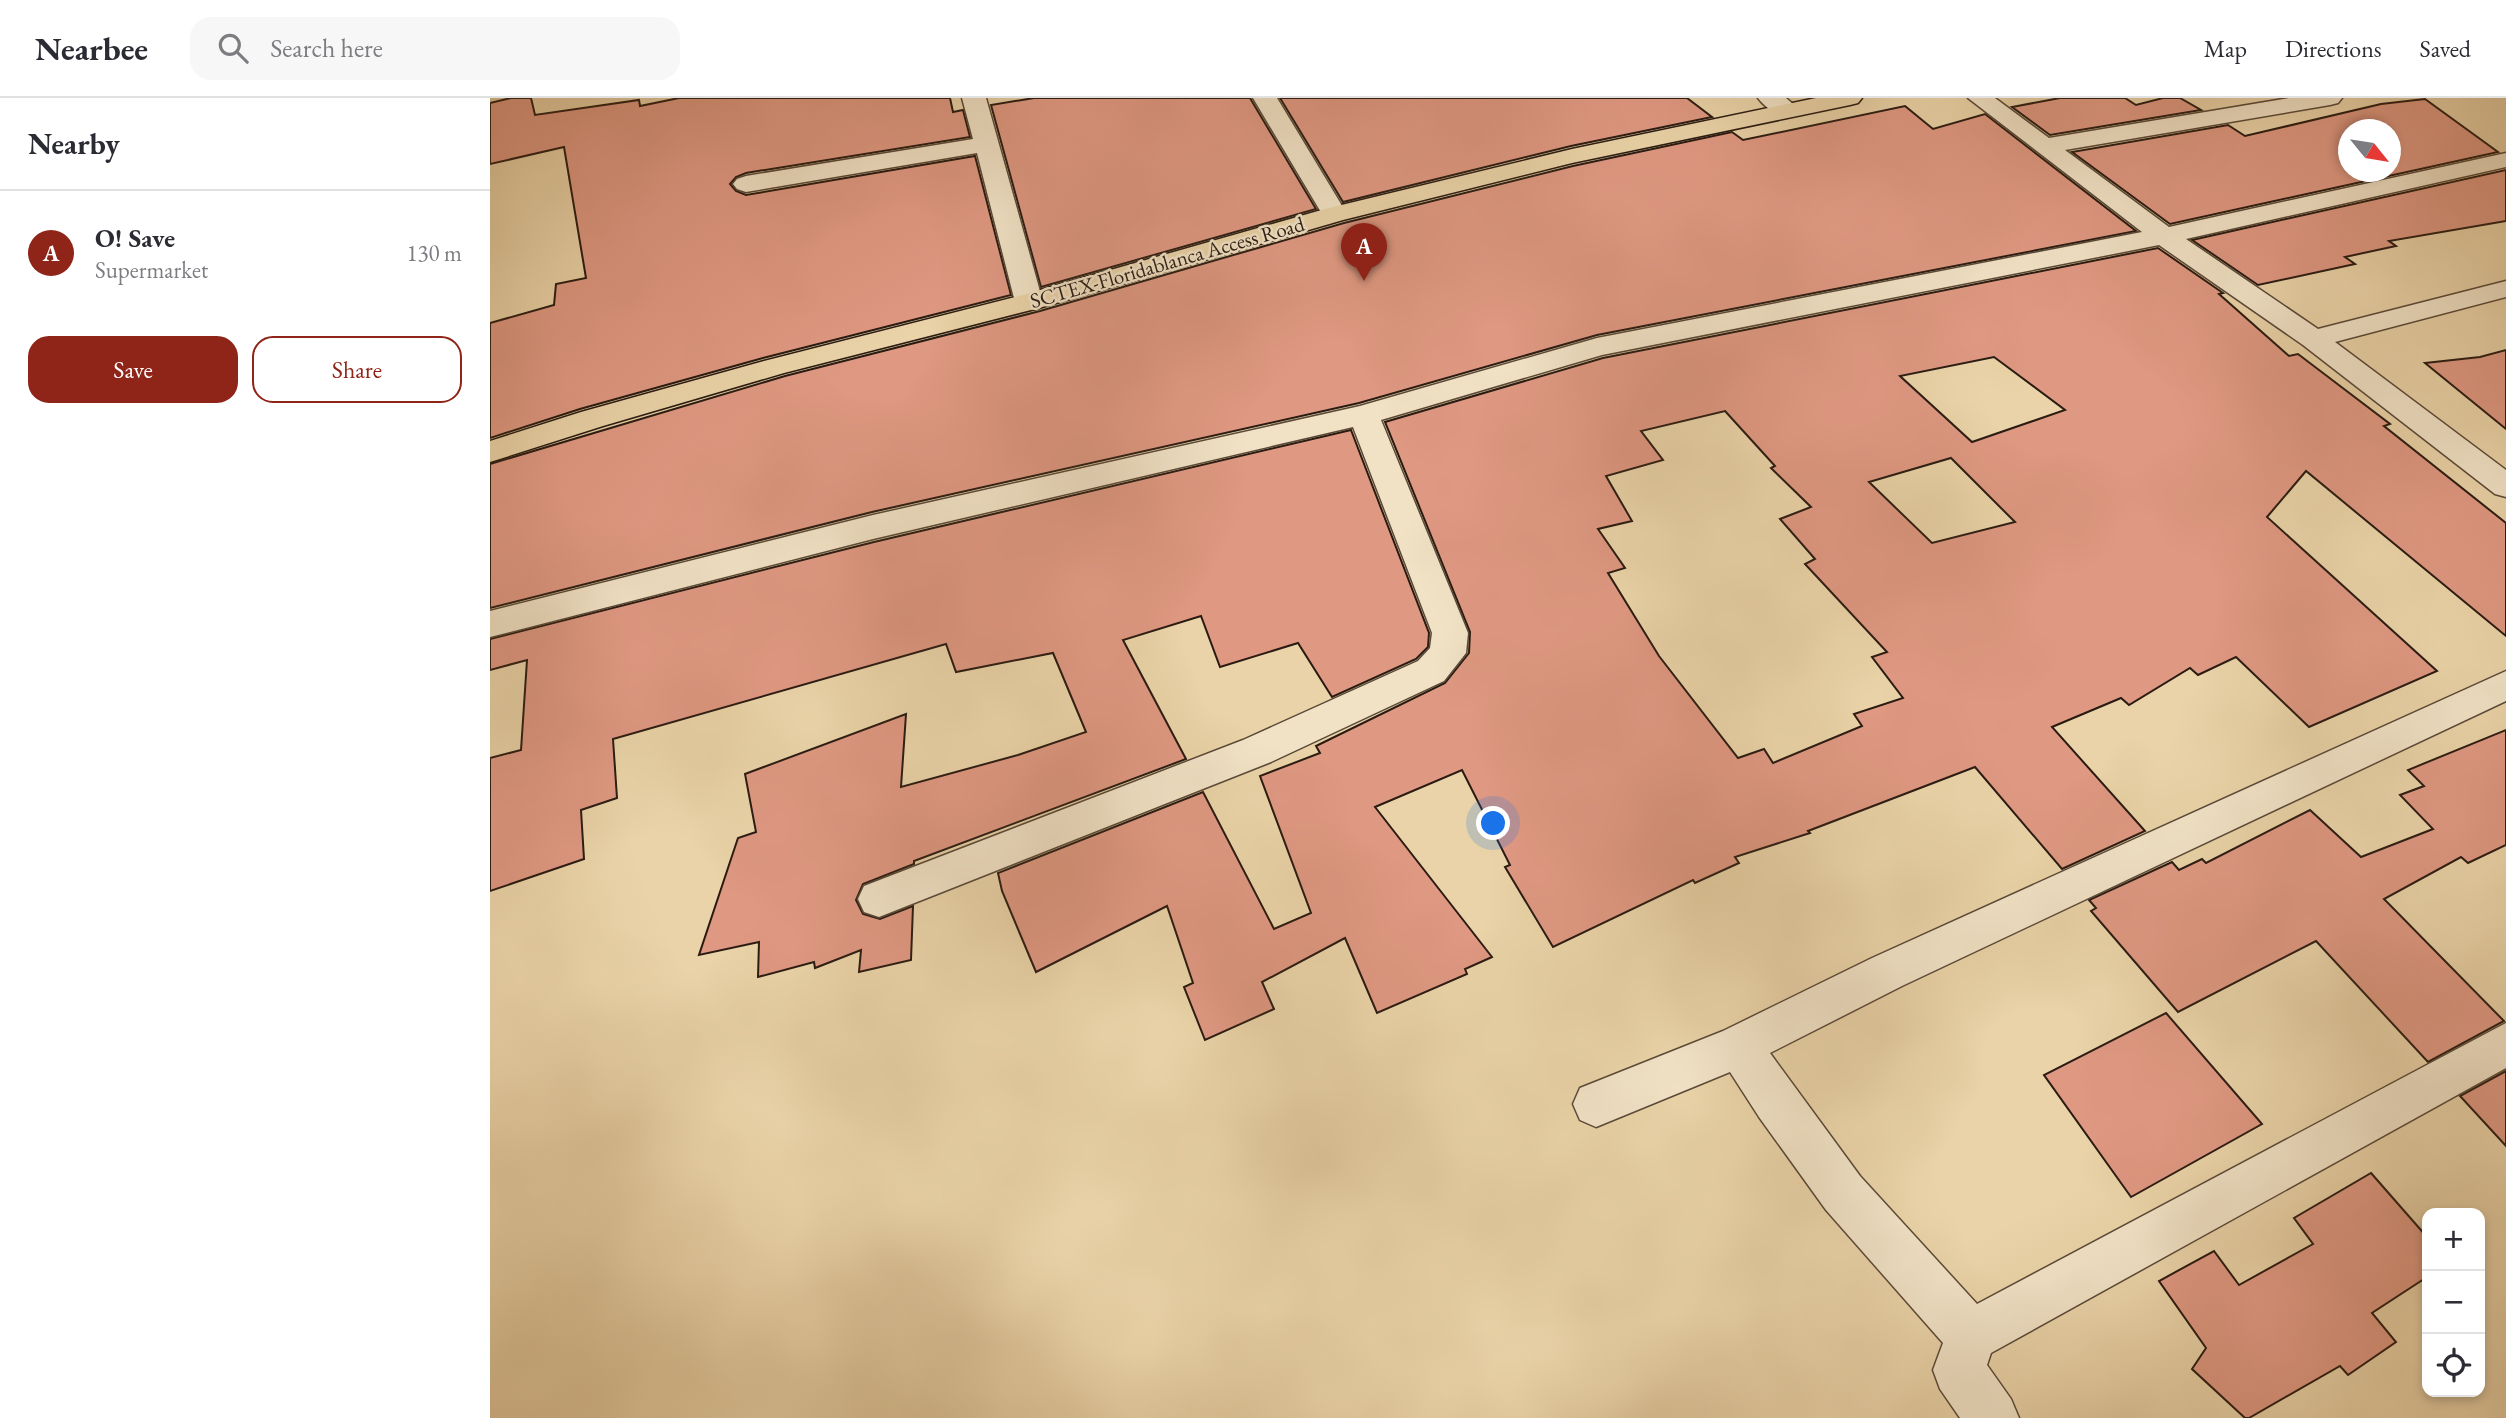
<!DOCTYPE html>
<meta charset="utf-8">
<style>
:root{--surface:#fff;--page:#f7f7f7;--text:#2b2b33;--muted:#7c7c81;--line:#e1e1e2;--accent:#8f2418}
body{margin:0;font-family:"EB Garamond",serif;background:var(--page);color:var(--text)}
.controls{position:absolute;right:21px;bottom:21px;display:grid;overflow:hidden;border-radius:14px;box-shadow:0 4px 10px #0003}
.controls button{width:63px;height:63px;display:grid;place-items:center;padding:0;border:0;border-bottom:2px solid var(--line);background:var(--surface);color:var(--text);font:35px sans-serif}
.compass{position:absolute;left:1848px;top:21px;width:63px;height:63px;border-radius:50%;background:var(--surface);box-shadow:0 4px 10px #0003;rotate:120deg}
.you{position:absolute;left:1004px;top:726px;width:24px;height:24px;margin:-18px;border:5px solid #fff;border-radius:50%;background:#1a73e8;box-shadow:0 0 0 10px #1a73e833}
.badge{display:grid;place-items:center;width:46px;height:46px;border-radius:50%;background:var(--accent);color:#fff;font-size:23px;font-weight:700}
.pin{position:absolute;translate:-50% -58px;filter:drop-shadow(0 2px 4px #0008)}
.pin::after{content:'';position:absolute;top:37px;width:24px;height:21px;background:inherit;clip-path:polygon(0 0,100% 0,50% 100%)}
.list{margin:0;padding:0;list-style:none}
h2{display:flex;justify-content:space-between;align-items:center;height:91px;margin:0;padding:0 28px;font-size:30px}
h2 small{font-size:23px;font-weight:400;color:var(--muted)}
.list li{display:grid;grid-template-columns:46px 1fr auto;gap:21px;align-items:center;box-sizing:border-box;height:126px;padding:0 28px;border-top:2px solid var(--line)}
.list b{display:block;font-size:26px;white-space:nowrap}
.list p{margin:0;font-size:23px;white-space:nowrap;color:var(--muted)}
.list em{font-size:23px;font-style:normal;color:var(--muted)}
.actions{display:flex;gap:14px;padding:21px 28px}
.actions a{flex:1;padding:16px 0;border:2px solid var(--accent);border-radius:21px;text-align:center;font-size:24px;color:var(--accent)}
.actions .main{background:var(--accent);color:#fff}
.icon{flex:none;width:38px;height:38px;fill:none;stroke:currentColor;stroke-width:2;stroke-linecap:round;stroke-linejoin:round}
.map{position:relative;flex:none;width:2016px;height:1320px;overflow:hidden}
header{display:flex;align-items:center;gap:42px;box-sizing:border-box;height:98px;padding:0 35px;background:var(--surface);border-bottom:2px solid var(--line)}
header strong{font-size:33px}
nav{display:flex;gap:38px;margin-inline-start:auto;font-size:24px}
.search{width:490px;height:63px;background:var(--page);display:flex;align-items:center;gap:18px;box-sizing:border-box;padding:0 24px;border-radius:21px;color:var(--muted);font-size:26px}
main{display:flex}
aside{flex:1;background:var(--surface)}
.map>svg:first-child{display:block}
.building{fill:#df9882;stroke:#2a1b12;stroke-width:2;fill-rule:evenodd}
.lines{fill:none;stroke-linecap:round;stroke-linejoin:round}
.minor-casing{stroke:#5a4938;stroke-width:3}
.primary-casing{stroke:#2a1b12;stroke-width:3}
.minor{fill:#f1e2c6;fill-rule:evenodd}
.primary{fill:#ead3a8;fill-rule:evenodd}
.labels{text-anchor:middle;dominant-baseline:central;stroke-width:5;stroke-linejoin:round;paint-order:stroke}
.far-street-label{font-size:21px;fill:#2a1b12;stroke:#f1e2c6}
</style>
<header>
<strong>Nearbee</strong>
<div class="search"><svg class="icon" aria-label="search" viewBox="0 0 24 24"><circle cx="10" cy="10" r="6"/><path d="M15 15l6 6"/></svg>Search here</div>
<nav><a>Map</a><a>Directions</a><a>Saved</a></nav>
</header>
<main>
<aside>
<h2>Nearby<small></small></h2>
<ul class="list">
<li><span class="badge">A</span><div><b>O! Save</b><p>Supermarket</p></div><em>130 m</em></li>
</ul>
<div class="actions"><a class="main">Save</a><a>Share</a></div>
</aside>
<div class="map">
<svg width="2016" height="1320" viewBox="0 0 2016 1320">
<rect width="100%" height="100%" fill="#ead3a8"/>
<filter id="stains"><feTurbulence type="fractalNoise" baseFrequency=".00286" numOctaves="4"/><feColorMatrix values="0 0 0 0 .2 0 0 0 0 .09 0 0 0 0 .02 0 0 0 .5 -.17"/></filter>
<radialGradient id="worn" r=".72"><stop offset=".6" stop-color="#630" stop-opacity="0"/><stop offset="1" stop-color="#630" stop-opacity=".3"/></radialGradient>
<g class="building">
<polygon points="21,0 41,0 45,17 149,2 150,8 189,0 460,0 463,14 473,12 480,39 256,75 246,79 240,86 246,93 256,97 485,58 521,197 273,260 90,311 0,340 0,225 64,207 66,186 96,180 74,49 0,66 0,5"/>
<polygon points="544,0 760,0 826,111 551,189 501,7"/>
<polygon points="790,0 1197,0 1222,19 1081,48 853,104"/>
<polygon points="1570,0 1635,0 1646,7 1673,0 1690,0 1711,12 1560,37 1522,9"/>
<path d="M1935,1l73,53 -328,72 -98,-72 156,-27 17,11 136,-32zM1858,32h42v42h-42z"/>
<polygon points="1415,8 1443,31 1495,16 1646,133 1107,237 869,305 382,414 0,510 0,366 295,278 550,213 854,125 1083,68 1242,34 1253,42"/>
<polygon points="2016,72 2016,123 1899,143 1906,148 1855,159 1865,166 1768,187 1702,142"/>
<path d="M1668,150l65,45 -4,1 70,62 9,-2 92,70 -6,2 122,97v113l-200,-165 -39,46 170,154 -128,56 -73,-70 -38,18 -8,-7 -61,37 -8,-7 -69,29 93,104 -83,38 -87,-102 -167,64 2,2 -75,24 4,6 -44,20 -2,-3 -140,67 -48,-80 5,-2 -48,-95 -87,37 117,150 -27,12 2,5 -90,39 -32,-75 -83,44 12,27 -69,31 -21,-53 9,-4 -26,-77 -131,66 -34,-81 -4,-18 205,-81 71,137 37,-16 -51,-137 60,-23 -4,-7 129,-63 24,-30 1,-21 -85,-210 218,-64zM1504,259l71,53 -93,32 -72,-66zM1235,313l50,55 -4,2 40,39 -31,12 35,40 -10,5 82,88 -15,5 31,41 -49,16 8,12 -89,37 -9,-14 -26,9 -79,-102 -51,-83 17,-5 -27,-39 34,-8 -26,-45 57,-16 -22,-29zM1461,360l64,64 -83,21 -63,-61z"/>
<polygon points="2016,252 2016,331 1935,265 1990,259"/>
<polygon points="861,332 939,535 938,549 926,561 842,599 808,545 730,569 711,518 633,542 696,661 424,763 424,766 373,786 366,802 373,816 390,821 423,808 421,862 369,874 371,852 325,870 324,864 268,879 269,844 209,857 248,740 266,734 255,676 416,616 411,689 528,657 596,634 563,555 466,574 456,546 123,641 127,700 91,712 94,761 0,793 0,660 31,652 37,562 0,572 0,541 384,444"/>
<polygon points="2016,632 2016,747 1978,765 1971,759 1894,801 2014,923 1938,964 1826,843 1688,914 1601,813 1606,810 1599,802 1682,764 1689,772 1712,761 1716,765 1820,712 1871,759 1943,731 1910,697 1934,688 1918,672"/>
<polygon points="1676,915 1772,1026 1641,1099 1554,977"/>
<polygon points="2016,973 2016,1048 1970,998"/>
<polygon points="1881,1075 1937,1139 1937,1179 1882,1215 1906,1244 1858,1277 1850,1268 1759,1320 1755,1320 1702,1271 1716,1250 1669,1183 1724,1153 1749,1187 1823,1146 1804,1120"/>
</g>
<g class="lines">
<g class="minor-casing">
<g id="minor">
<polygon points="472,0 496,0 553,204 549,210 539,212 529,210 525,204 487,55 256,94 247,91 243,86 247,81 256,78 483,41"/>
<polygon points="763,0 787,0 857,116 853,121 844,124 835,121"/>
<path d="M1268,0h28l14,12 -4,5c-14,4 -29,-5 -38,-17z"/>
<polygon points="1478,0 1505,0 1559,40 1799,0 1852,0 1848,5 1840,7 1575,52 1679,129 2016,55 2016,69 1696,141 1828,231 2016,183 2016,199 1845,244 2016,372 2016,399 2005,396 1813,247 1669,147 1112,257 891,322 978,535 976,555 954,583 781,664 389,819 374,814 368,801 374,788 753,642 928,563 940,550 942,535 863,329 383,441 0,539 0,513 383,417 870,308 1107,240 1652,134"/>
<polygon points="2016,573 2016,603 1412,888 1280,955 1370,1078 1487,1206 2016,925 2016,970 1501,1255 1497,1267 1521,1301 1529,1320 1470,1320 1450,1291 1443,1272 1453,1245 1336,1112 1269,1019 1240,974 1106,1029 1090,1022 1083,1006 1090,990 1233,933 1382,860"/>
</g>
</g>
<g class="primary-casing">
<polygon id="primary" points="1326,0 1372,0 1368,5 1360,7 1082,65 853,122 549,210 294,275 113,328 0,364 0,343 91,314 274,263 529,198 835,111 1082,51"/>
</g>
<use href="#minor" class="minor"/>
<use href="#primary" class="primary"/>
</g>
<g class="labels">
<g class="far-street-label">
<text transform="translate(677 164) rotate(-16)">SCTEX-Floridablanca Access Road</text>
</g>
</g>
<rect width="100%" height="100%" filter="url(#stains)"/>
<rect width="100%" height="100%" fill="url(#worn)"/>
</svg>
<div class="controls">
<button>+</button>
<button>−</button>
<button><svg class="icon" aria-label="locate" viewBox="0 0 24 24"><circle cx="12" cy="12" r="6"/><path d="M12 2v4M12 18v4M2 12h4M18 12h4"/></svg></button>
</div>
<svg class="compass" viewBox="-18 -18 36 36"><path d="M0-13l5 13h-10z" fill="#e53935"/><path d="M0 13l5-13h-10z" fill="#7c7c81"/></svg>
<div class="you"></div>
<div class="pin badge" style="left:874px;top:183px">A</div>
</div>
</main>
